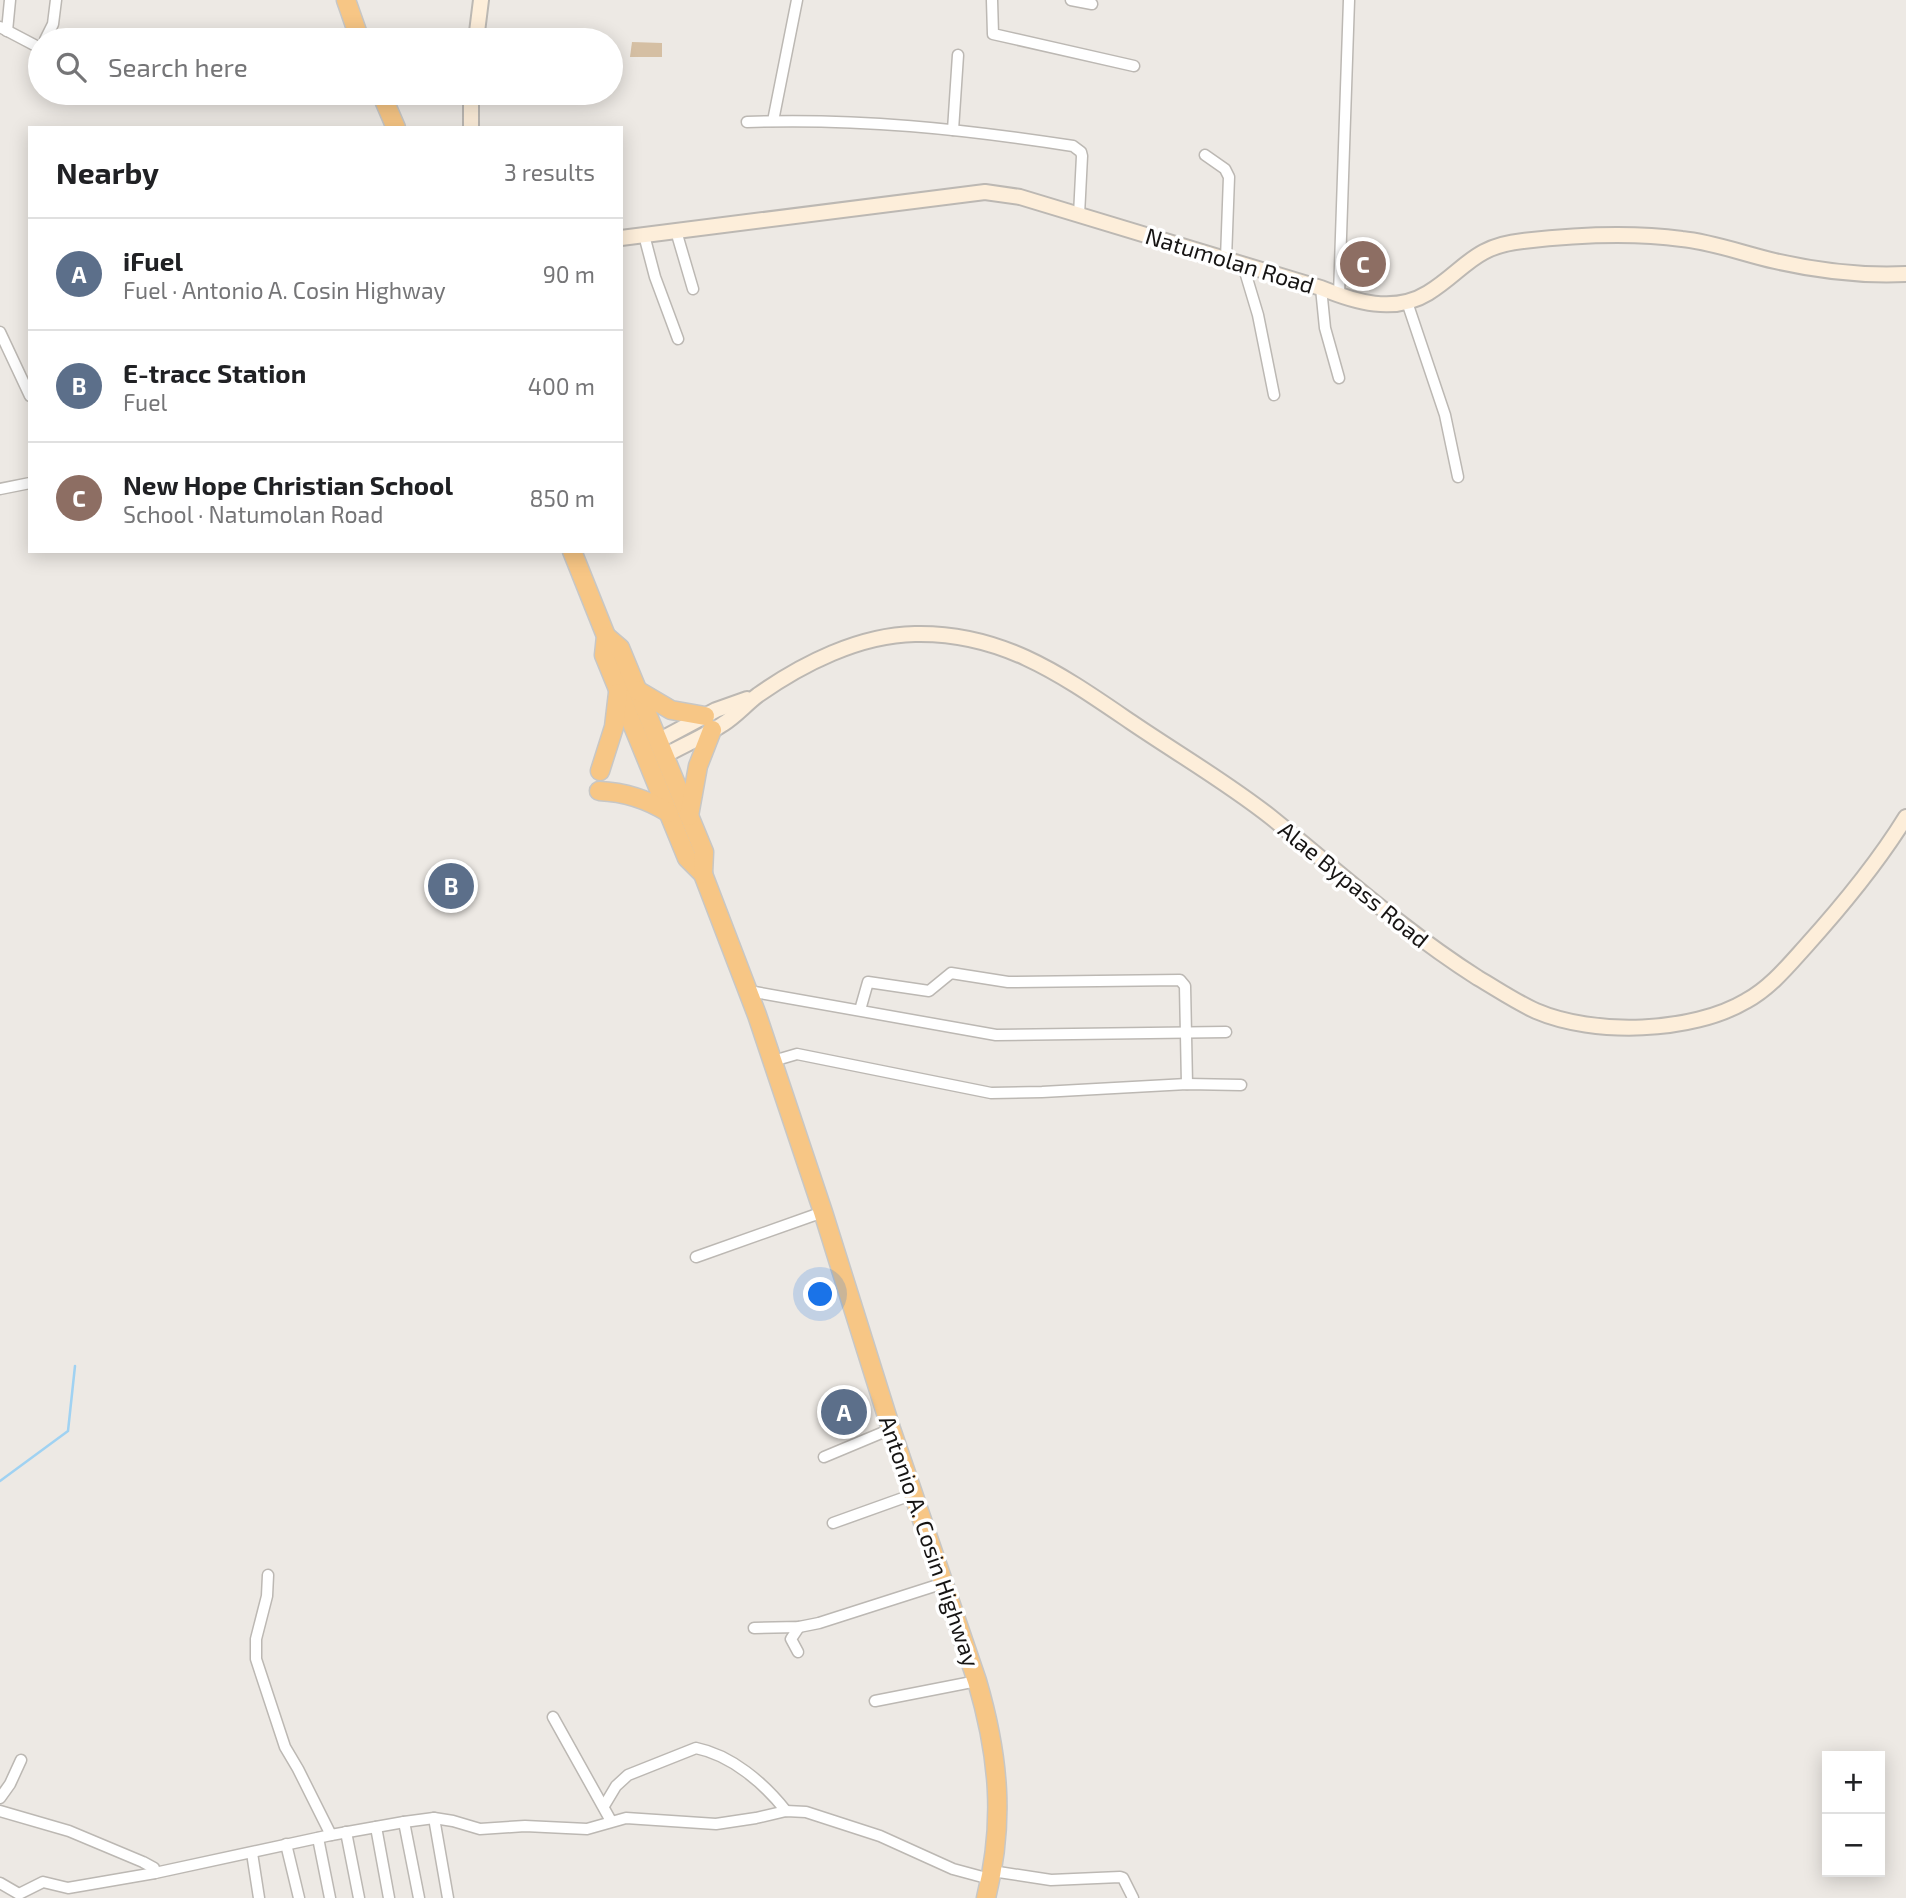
<!DOCTYPE html>
<meta charset="utf-8">
<style>
:root{--surface:#fff;--page:#f2f2f2;--text:#202124;--muted:#757577;--line:#e0e0e0;--accent:#285c78}
body{margin:0;font-family:"Exo 2",sans-serif;background:var(--page);color:var(--text)}
.controls{position:absolute;right:21px;bottom:21px;display:grid;overflow:hidden;border-radius:0px;box-shadow:0 4px 18px #0003}
.controls button{width:63px;height:63px;display:grid;place-items:center;padding:0;border:0;border-bottom:2px solid var(--line);background:var(--surface);color:var(--text);font:35px sans-serif}
.you{position:absolute;left:821px;top:1295px;width:24px;height:24px;margin:-18px;border:5px solid #fff;border-radius:50%;background:#1a73e8;box-shadow:0 0 0 10px #1a73e833}
.badge{display:grid;place-items:center;width:46px;height:46px;border-radius:50%;background:var(--accent);color:#fff;font-size:23px;font-weight:700}
.pin{position:absolute;translate:-50% -50%;border:4px solid #fff;box-shadow:0 2px 7px #0006}
.list{margin:0;padding:0;list-style:none}
h2{display:flex;justify-content:space-between;align-items:center;height:91px;margin:0;padding:0 28px;font-size:30px}
h2 small{font-size:23px;font-weight:400;color:var(--muted)}
.list li{display:grid;grid-template-columns:46px 1fr auto;gap:21px;align-items:center;box-sizing:border-box;height:112px;padding:0 28px;border-top:2px solid var(--line)}
.list b{display:block;font-size:26px;white-space:nowrap}
.list p{margin:0;font-size:23px;white-space:nowrap;color:var(--muted)}
.list em{font-size:23px;font-style:normal;color:var(--muted)}
.icon{flex:none;width:38px;height:38px;fill:none;stroke:currentColor;stroke-width:2;stroke-linecap:round;stroke-linejoin:round}
.map{position:relative;flex:none;width:1906px;height:1898px;overflow:hidden}
.search{position:absolute;background:var(--surface);box-shadow:0 4px 18px #0003;left:28px;top:28px;width:595px;height:77px;display:flex;align-items:center;gap:18px;box-sizing:border-box;padding:0 24px;border-radius:38px;color:var(--muted);font-size:26px}
.panel{position:absolute;background:var(--surface);box-shadow:0 4px 18px #0003;left:28px;top:126px;width:595px;height:427px;border-radius:0px}
.map>svg:first-child{display:block}
.green{fill:#d5bfa3}
.lines{fill:none;stroke-linecap:round;stroke-linejoin:round}
.stream{stroke:#a0d2f2;stroke-width:2.5}
.street-casing{stroke:#bcb8b3;stroke-width:13}
.secondary-casing{stroke:#bcb8b3;stroke-width:18}
.highway-casing{stroke:#c7c7c6;stroke-width:21}
.street{stroke:#fff;stroke-width:10}
.secondary{stroke:#fdeeda;stroke-width:14}
.highway{stroke:#f7c685;stroke-width:18}
.labels{text-anchor:middle;dominant-baseline:central;stroke-width:7;stroke-linejoin:round;paint-order:stroke}
.street-label{font-size:23px;fill:#161413;stroke:#fff}
</style>
<div class="map">
<svg width="1906" height="1898" viewBox="0 0 1906 1898">
<rect width="100%" height="100%" fill="#ede9e4"/>
<polygon class="green" points="632,42 662,43 662,57 630,57"/>
<g class="lines">
<polyline class="stream" points="0,1481 68,1431 75,1366"/>
<g class="street-casing">
<g id="street">
<polyline points="992,0 993,34 1134,66"/>
<polyline points="1071,0 1092,4"/>
<polyline points="0,27 40,48"/>
<polyline points="7,31 10,0"/>
<polyline points="45,40 53,24 56,0"/>
<polyline points="773,121 797,0"/>
<path d="M747,122c111,-4 216,7 326,24l8,6 1,4 -3,59"/>
<polyline points="953,130 958,55"/>
<polyline points="1205,155 1225,169 1229,177 1226,259"/>
<polyline points="676,231 693,289"/>
<polyline points="644,235 655,277 678,339"/>
<polyline points="1243,265 1258,315 1274,395"/>
<polyline points="1321,288 1325,328 1339,378"/>
<polyline points="1339,295 1349,0"/>
<polyline points="1407,302 1445,415 1458,477"/>
<polyline points="0,332 30,396"/>
<polyline points="0,489 30,483"/>
<polyline points="749,991 996,1035 1226,1032"/>
<polyline points="860,1010 868,982 929,991 951,973 1008,982 1180,980 1185,986 1187,1084"/>
<polyline points="773,1061 797,1054 991,1093 1042,1092 1187,1084 1241,1085"/>
<polyline points="696,1257 823,1212"/>
<polyline points="824,1457 891,1429"/>
<polyline points="833,1523 914,1494"/>
<polyline points="268,1575 267,1596 256,1639 256,1659 285,1747 298,1769 331,1835"/>
<polyline points="754,1628 799,1627 819,1623 944,1583"/>
<polyline points="798,1652 791,1639 799,1627"/>
<polyline points="875,1701 977,1681"/>
<polyline points="553,1717 611,1821"/>
<polyline points="0,1798 10,1784 21,1760"/>
<path d="M604,1806l12,-20 12,-11 68,-27c35,7 68,35 90,63"/>
<polyline points="0,1811 69,1831 143,1862 154,1868 155,1873"/>
<polyline points="434,1818 448,1898"/>
<polyline points="404,1822 419,1898"/>
<polyline points="376,1827 389,1898"/>
<polyline points="346,1832 359,1898"/>
<polyline points="318,1838 330,1898"/>
<polyline points="286,1844 299,1898"/>
<polyline points="252,1853 259,1898"/>
<polyline points="992,1871 1051,1880 1120,1877 1123,1878 1133,1898"/>
<polyline points="0,1883 19,1894 43,1882 68,1888 155,1873 331,1835 404,1822 434,1818 453,1821 480,1829 525,1826 587,1829 626,1818 716,1824 756,1818 786,1811 806,1812 880,1836 953,1869 990,1879"/>
</g>
</g>
<g class="secondary-casing">
<g id="secondary">
<polyline points="476,40 481,0"/>
<polyline points="471,128 471,93"/>
<path d="M621,238l364,-46 35,5 301,91c34,14 73,26 107,5 37,-23 45,-47 95,-52 52,-6 107,-9 159,-2 31,3 62,15 93,22 43,10 87,15 131,13"/>
<polyline points="658,741 716,710 747,699"/>
<path d="M664,756c20,-11 41,-20 59,-32 13,-8 23,-20 35,-29 44,-31 101,-60 157,-61 87,-2 147,41 216,88 47,32 97,61 141,96 68,55 132,113 206,160 19,11 38,24 58,33 58,25 156,22 210,-10 24,-13 42,-35 60,-55 37,-41 71,-82 100,-129"/>
</g>
</g>
<g class="highway-casing">
<g id="highway">
<polyline points="346,0 360,40"/>
<polyline points="381,93 396,128"/>
<path d="M572,551l34,85 -2,19 83,203 16,16 54,141 66,197 68,217 86,252c22,75 28,141 9,217"/>
<polyline points="606,636 620,648 704,852 703,874"/>
<polyline points="637,690 671,710 705,716"/>
<polyline points="600,771 614,727 618,693"/>
<path d="M599,791c25,1 48,8 70,22"/>
<polyline points="689,816 698,766 712,730"/>
</g>
</g>
<use href="#street" class="street"/>
<use href="#secondary" class="secondary"/>
<use href="#highway" class="highway"/>
</g>
<g class="labels">
<g class="street-label">
<text transform="translate(1230 260) rotate(17)">Natumolan Road</text>
<text transform="translate(1354 884) rotate(39)">Alae Bypass Road</text>
<text transform="translate(930 1541) rotate(71)">Antonio A. Cosin Highway</text>
</g>
</g>
</svg>
<div class="controls">
<button>+</button>
<button>−</button>
</div>
<div class="you"></div>
<div class="pin badge" style="left:844px;top:1412px;background:#5c6f8a">A</div>
<div class="pin badge" style="left:451px;top:886px;background:#5c6f8a">B</div>
<div class="pin badge" style="left:1363px;top:264px;background:#8d6e63">C</div>
<div class="search"><svg class="icon" aria-label="search" viewBox="0 0 24 24"><circle cx="10" cy="10" r="6"/><path d="M15 15l6 6"/></svg>Search here</div>
<section class="panel">
<h2>Nearby<small>3 results</small></h2>
<ul class="list">
<li><span class="badge" style="background:#5c6f8a">A</span><div><b>iFuel</b><p>Fuel · Antonio A. Cosin Highway</p></div><em>90 m</em></li>
<li><span class="badge" style="background:#5c6f8a">B</span><div><b>E-tracc Station</b><p>Fuel</p></div><em>400 m</em></li>
<li><span class="badge" style="background:#8d6e63">C</span><div><b>New Hope Christian School</b><p>School · Natumolan Road</p></div><em>850 m</em></li>
</ul>
</section>
</div>
